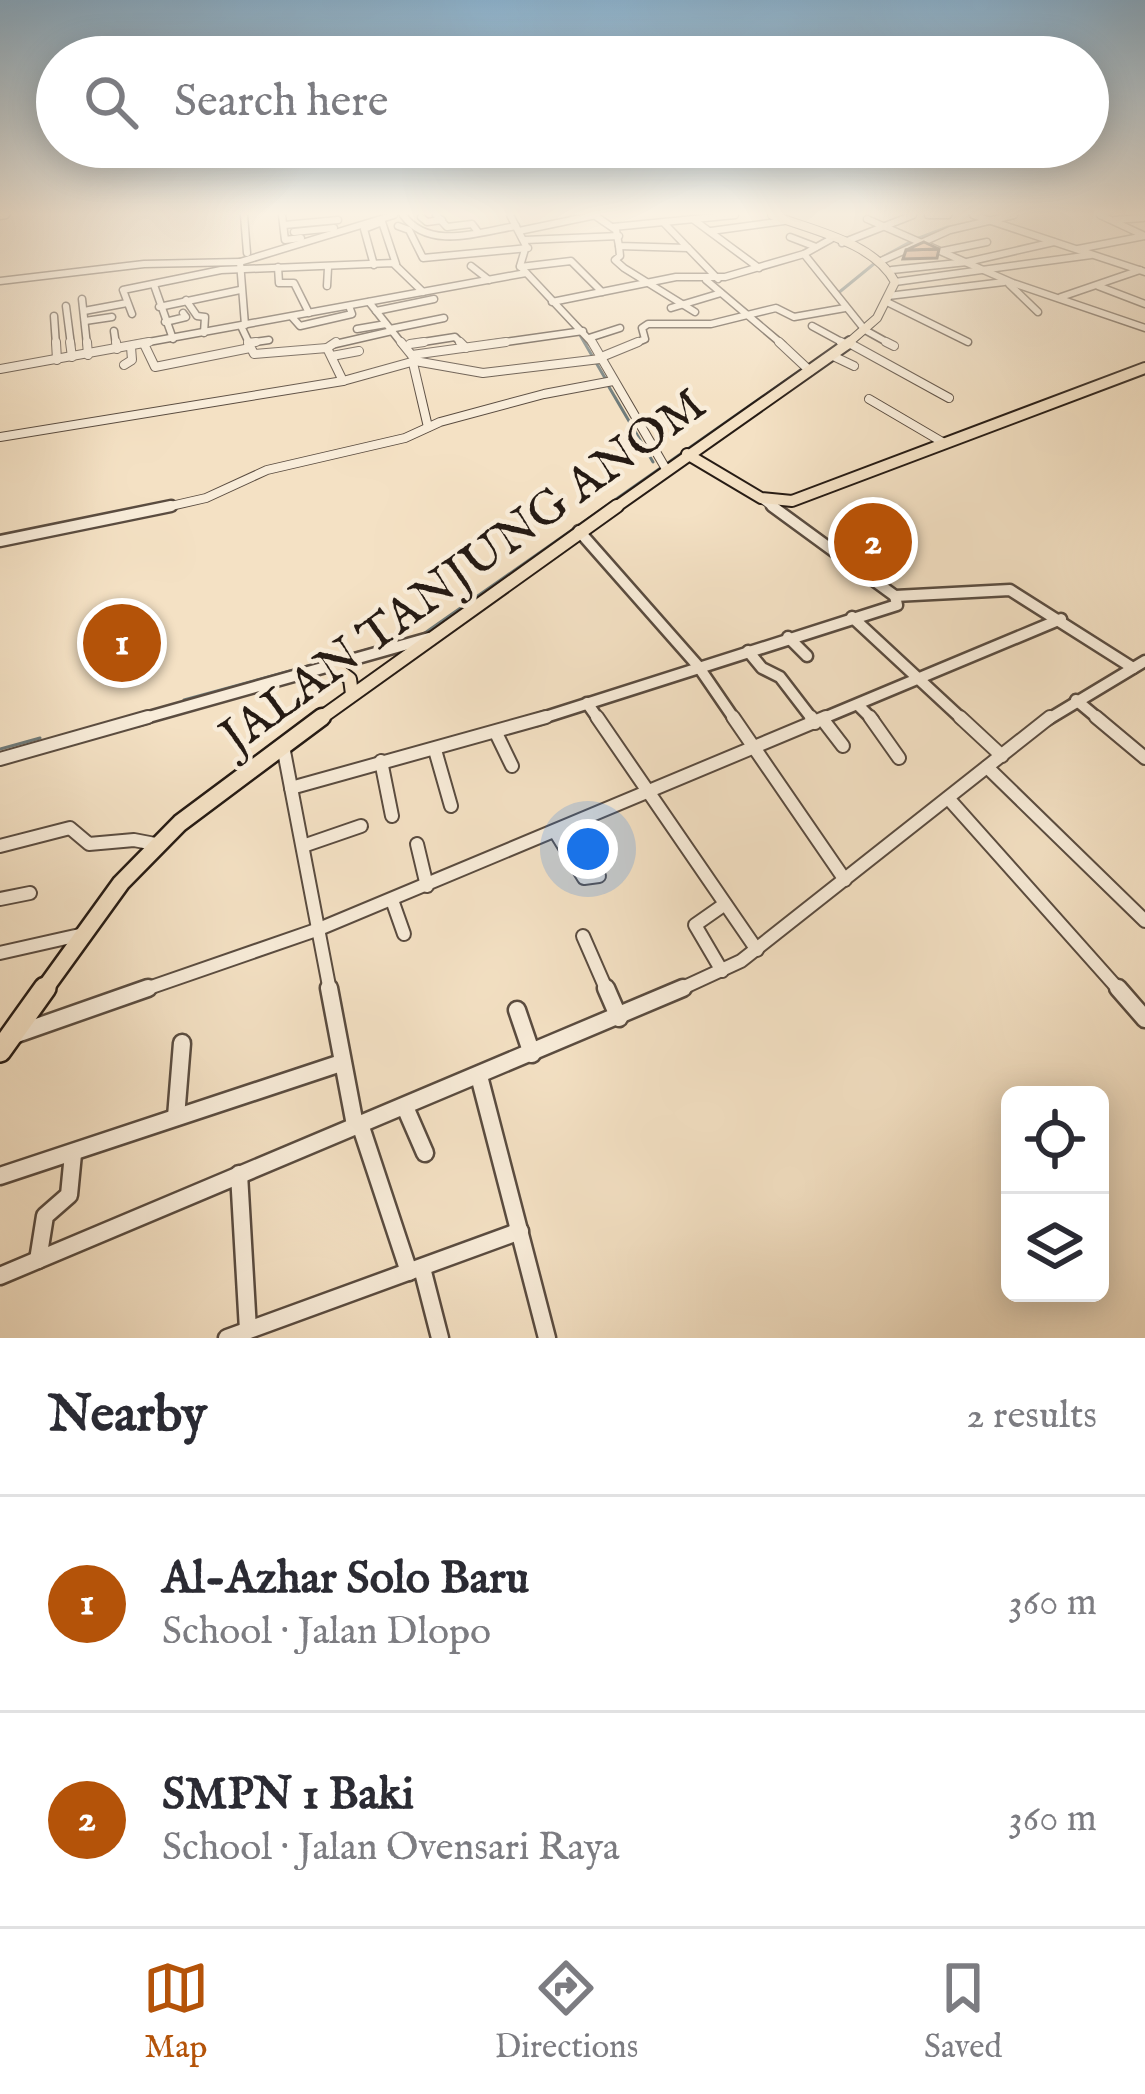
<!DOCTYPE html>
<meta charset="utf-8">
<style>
:root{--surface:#fff;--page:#f7f7f7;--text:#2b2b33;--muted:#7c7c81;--line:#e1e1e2;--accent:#b45309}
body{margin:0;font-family:"IM FELL English",serif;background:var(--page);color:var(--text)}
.controls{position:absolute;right:36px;bottom:36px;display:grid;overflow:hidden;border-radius:18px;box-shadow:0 6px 30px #0003}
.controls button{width:108px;height:108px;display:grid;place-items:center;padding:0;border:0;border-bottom:3px solid var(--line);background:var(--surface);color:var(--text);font:60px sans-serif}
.you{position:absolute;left:588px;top:849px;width:42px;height:42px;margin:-30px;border:9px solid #fff;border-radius:50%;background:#1a73e8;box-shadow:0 0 0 18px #1a73e833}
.badge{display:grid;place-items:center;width:78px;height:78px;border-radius:50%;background:var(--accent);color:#fff;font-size:39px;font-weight:700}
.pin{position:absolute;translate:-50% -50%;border:6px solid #fff;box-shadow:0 3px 12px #0006}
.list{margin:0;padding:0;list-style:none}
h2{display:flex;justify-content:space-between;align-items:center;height:156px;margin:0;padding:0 48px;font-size:51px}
h2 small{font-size:39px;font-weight:400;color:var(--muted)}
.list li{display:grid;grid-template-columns:78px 1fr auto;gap:36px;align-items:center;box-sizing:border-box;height:216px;padding:0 48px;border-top:3px solid var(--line)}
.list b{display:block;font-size:45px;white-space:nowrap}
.list p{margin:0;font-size:39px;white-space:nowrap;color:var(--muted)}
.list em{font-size:39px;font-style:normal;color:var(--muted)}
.icon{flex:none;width:66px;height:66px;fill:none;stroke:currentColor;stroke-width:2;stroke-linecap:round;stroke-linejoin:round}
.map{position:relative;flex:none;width:1145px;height:1338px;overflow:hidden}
.search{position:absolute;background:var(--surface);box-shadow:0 6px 30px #0003;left:36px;right:36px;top:36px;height:132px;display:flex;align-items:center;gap:30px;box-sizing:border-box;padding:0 42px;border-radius:66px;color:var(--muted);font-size:45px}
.sheet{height:588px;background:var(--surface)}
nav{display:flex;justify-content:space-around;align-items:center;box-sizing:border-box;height:168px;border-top:3px solid var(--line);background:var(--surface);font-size:33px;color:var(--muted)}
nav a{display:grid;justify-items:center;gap:6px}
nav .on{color:var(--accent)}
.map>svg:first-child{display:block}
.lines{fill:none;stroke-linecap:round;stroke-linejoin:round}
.stream{stroke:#6f7b7a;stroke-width:3}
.minor-far4-casing{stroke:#5a4c40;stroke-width:9}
.minor-far3-casing{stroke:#5a4c40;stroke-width:10}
.minor-far2-casing{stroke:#5a4c40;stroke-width:15}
.minor-far1-casing{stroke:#5a4c40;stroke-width:16}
.minor-casing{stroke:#5a4c40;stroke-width:21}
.major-far4-casing{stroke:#261b14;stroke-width:10}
.major-far3-casing{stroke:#261b14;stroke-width:14}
.major-far2-casing{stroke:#261b14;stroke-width:16}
.major-far1-casing{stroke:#261b14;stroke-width:21}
.major-casing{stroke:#261b14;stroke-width:26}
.minor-far4{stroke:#f8ecd9;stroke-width:6}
.minor-far3{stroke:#f8ecd9;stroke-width:8}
.minor-far2{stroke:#f8ecd9;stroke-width:10}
.minor-far1{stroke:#f8ecd9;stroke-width:12}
.minor{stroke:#f8ecd9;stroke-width:16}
.major-far4{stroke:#f4e1c4;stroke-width:8}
.major-far3{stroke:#f4e1c4;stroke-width:10}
.major-far2{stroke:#f4e1c4;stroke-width:12}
.major-far1{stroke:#f4e1c4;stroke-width:16}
.major{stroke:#f4e1c4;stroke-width:21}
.wall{fill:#c79170;stroke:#261b14;stroke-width:3}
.building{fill:#e7a982;stroke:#261b14;stroke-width:3}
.labels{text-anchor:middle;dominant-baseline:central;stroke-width:9;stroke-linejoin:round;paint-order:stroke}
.street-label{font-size:48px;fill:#261b14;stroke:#f8ecd9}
</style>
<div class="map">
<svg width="1145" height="1338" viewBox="0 0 1145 1338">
<rect width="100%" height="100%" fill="#f4e1c4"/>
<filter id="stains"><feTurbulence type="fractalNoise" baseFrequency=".00167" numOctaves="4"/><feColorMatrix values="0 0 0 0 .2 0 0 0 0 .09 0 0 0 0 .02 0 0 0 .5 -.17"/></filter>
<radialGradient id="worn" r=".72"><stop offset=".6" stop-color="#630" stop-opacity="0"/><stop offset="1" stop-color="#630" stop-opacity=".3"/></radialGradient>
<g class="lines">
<g class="stream">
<polyline points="919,238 948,227"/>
<polyline points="881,258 910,242"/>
<polyline points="837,294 875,263"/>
<polyline points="580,335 605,378"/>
<polyline points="609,387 653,462"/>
<polyline points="422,635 802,369"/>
<polyline points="184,700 395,642"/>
<polyline points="0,749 40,738"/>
</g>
<g class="minor-far4-casing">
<g id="minor-far4">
<polyline points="244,215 247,253"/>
<polyline points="282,215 285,240 301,238"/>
<path d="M403,215c26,36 76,17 113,11"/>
<polyline points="436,215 447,227 472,224 478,232"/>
<polyline points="510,215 526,246 520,266 594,345"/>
<polyline points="594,215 616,230 619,246 688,248"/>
<polyline points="928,215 948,215"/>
<polyline points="973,215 1145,272"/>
<polyline points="1100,215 1145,236"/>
<polyline points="0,216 6,215"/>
<polyline points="421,217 427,222 442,220"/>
<polyline points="867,219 1013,283 1145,328"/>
<polyline points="694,220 759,268"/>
<polyline points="1115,220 1143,218"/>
<polyline points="664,223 718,279"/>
<polyline points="284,225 338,220"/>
<polyline points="398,226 409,230 423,258 528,248"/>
<polyline points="613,227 735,215"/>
<polyline points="519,231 596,215"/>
<polyline points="711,231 784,221"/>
<polyline points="294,232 334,228"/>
<polyline points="790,237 816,247"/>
<polyline points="525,240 619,236"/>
<polyline points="842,243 913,215"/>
<polyline points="619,246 620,256 615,260 624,268 695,312"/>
<polyline points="1078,249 1145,236"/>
<polyline points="943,251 987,242"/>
<polyline points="804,254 865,330 892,345"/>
<polyline points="881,261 950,230 1014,215"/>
<polyline points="374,265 364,229 382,222 396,264"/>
<polyline points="471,266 489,280"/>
<polyline points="278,267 279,283 294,283 309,313"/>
<polyline points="520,267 571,261 602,292"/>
<polyline points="892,270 967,262 1054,242"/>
<polyline points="706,280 783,345"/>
<polyline points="0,281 144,264 240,262"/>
<polyline points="895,282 1091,255"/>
<polyline points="1009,284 1038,312"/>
<polyline points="154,285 173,339"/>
<polyline points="327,286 328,268"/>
<polyline points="1098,286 1145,304"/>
<polyline points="888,296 1004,282"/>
<polyline points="1061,297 1140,270"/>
<polyline points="82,299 87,345"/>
<polyline points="186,300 197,316 205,317 204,333"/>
<polyline points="369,302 403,345"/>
<polyline points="552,302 676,277 725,277 804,254 831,239"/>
<polyline points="887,302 968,342"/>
<polyline points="66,306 71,345"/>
<polyline points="159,307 240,290"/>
<polyline points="671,308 721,293"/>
<polyline points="84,311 127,303"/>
<polyline points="376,311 434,299"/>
<polyline points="132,314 123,290 221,270 393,263 423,292"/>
<polyline points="54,316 56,345"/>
<polyline points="292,317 300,326 352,314 349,306"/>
<polyline points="85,321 112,317"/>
<polyline points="165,322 186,317 183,313"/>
<polyline points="245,325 240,262 394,215"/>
<polyline points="241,326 250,345"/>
<polyline points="812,326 847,345"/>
<polyline points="357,329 386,324"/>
<polyline points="390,329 444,318"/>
<polyline points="114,331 116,345"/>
<polyline points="589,338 620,328"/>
<polyline points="248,343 269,340"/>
<polyline points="410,344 455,337 463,345"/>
<polyline points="132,345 526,273"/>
<polyline points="331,345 392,331"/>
<polyline points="484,345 583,331"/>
<polyline points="631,345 645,339 642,328 648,324 711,324 776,308 794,317 845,308"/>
</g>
</g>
<g class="minor-far3-casing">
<g id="minor-far3">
<polyline points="56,342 57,360"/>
<polyline points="70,342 72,357"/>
<polyline points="87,342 88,355"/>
<polyline points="116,342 117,349"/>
<polyline points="248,342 254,354 327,348 343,381 415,361 483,373 600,359"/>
<polyline points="401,342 414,358"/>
<polyline points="460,342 466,348"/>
<polyline points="592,342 666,469"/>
<polyline points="779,342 810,371"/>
<polyline points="841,342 847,345"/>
<polyline points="886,342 894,346"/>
<polyline points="248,343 256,342"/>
<polyline points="849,343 949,398"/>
<polyline points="144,344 155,367 250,348"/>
<polyline points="410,344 424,342"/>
<polyline points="327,348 336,342"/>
<polyline points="412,355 506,342"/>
<polyline points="332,356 359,351"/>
<polyline points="833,356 854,366"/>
<polyline points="599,358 638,342"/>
<polyline points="413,363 428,427"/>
<polyline points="124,365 132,360 131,347"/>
<polyline points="0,369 149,342"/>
<polyline points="869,399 944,443"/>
<polyline points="0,437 343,381"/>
<polyline points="761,498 776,509"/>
<polyline points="158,509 206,498 267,470 405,438 440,422 544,394 613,381"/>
</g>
</g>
<g class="minor-far2-casing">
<g id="minor-far2">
<polyline points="772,506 895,596 1010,590 1133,668"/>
<polyline points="579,531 698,666 735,720"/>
<polyline points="0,541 171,506"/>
<polyline points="852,617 963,720"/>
<polyline points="788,637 807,656"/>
<polyline points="748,651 762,668 780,677 813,720"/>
<polyline points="1076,700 1100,720"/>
<polyline points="587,703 599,720"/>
<polyline points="858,705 873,720"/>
<polyline points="138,720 429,638"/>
<polyline points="536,720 897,605 895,596"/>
<polyline points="819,720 1061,619"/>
<polyline points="1047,720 1145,661"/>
</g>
</g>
<g class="minor-far1-casing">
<g id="minor-far1">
<polyline points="597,717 757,950"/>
<polyline points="733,717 845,880"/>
<polyline points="811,717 815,723"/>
<polyline points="870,717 899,758"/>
<polyline points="960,717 1002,756"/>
<polyline points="1096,717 1145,758"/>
<polyline points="823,720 843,746"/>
<polyline points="496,733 512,766"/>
<polyline points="283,746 330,991"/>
<polyline points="435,750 451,806"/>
<polyline points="0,759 148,717"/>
<polyline points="381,761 392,816"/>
<polyline points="987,767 1145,921"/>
<polyline points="291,788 546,717"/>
<polyline points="948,798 1120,991"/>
<polyline points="556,833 584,878 599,876"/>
<polyline points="417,844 427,886"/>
<polyline points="0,846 70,828 89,844 134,840 155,844"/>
<polyline points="303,846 361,826"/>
<polyline points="0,899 30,893"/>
<polyline points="392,900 404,934"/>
<polyline points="583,936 607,991"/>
<polyline points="0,953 84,934"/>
<polyline points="722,971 695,925 725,904"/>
<polyline points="140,991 319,929 826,717"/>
<polyline points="676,991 741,961 1050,717"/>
</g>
</g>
<g class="minor-casing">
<g id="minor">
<polyline points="329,988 355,1125"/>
<polyline points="606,988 619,1018"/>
<polyline points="1118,988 1145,1019"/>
<polyline points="517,1010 532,1054"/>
<polyline points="14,1035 148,988"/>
<polyline points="479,1076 547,1338"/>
<polyline points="405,1107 425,1153"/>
<polyline points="176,1117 182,1043"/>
<polyline points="360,1124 409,1272"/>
<polyline points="239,1174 248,1330"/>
<polyline points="0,1176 341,1063"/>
<polyline points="38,1260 45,1216 69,1195 73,1154"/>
<polyline points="422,1268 440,1338"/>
<polyline points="0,1276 683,988"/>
<polyline points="227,1338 520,1231"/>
</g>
</g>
<g class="major-far4-casing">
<path id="major-far4" d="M772,215c39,15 102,27 123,67l-18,36 -31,27"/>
</g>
<g class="major-far3-casing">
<g id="major-far3">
<polyline points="687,454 761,498 792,501 1145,368"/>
<polyline points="613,509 850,342"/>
</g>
</g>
<g class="major-far2-casing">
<g id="major-far2">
<polyline points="332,665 350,679 352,694"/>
<polyline points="318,720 617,506"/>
</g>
</g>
<g class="major-far1-casing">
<polyline id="major-far1" points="43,991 121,883 180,823 322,717"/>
</g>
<g class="major-casing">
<polyline id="major" points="0,1051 45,988"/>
</g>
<use href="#minor-far4" class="minor-far4"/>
<use href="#minor-far3" class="minor-far3"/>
<use href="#minor-far2" class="minor-far2"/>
<use href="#minor-far1" class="minor-far1"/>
<use href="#minor" class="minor"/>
<use href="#major-far4" class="major-far4"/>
<use href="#major-far3" class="major-far3"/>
<use href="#major-far2" class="major-far2"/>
<use href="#major-far1" class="major-far1"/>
<use href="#major" class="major"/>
</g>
<polygon class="wall" points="939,249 937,258 903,259 906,250"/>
<polygon class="building" points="924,242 939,249 906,250"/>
<linearGradient id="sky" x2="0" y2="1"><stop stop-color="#8bb7d7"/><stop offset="0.53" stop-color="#faf2e4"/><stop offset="1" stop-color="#faf2e4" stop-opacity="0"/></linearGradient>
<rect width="1145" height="403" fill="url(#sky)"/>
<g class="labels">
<g class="street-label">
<text transform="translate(464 572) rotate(-36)">JALAN TANJUNG ANOM</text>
</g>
</g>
<rect width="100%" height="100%" filter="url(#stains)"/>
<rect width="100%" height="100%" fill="url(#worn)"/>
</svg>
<div class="controls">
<button><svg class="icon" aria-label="locate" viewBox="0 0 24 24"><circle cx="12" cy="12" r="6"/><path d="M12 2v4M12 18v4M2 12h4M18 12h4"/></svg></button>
<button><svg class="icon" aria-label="layers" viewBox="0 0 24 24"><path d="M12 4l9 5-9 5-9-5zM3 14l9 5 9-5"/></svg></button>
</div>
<div class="you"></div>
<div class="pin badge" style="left:122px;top:643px">1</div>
<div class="pin badge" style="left:873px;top:542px">2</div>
<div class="search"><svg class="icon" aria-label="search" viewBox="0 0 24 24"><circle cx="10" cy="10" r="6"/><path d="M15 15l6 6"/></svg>Search here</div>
</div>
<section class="sheet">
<h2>Nearby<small>2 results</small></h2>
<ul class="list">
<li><span class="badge">1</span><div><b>Al-Azhar Solo Baru</b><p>School · Jalan Dlopo</p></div><em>360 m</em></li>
<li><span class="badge">2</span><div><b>SMPN 1 Baki</b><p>School · Jalan Ovensari Raya</p></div><em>360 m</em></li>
</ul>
</section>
<nav>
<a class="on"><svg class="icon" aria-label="map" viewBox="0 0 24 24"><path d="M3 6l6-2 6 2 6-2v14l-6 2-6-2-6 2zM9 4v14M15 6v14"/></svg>Map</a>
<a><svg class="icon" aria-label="directions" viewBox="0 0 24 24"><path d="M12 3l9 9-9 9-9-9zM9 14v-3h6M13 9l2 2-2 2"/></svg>Directions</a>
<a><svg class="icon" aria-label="saved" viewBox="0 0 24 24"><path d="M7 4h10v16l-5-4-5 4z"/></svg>Saved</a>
</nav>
